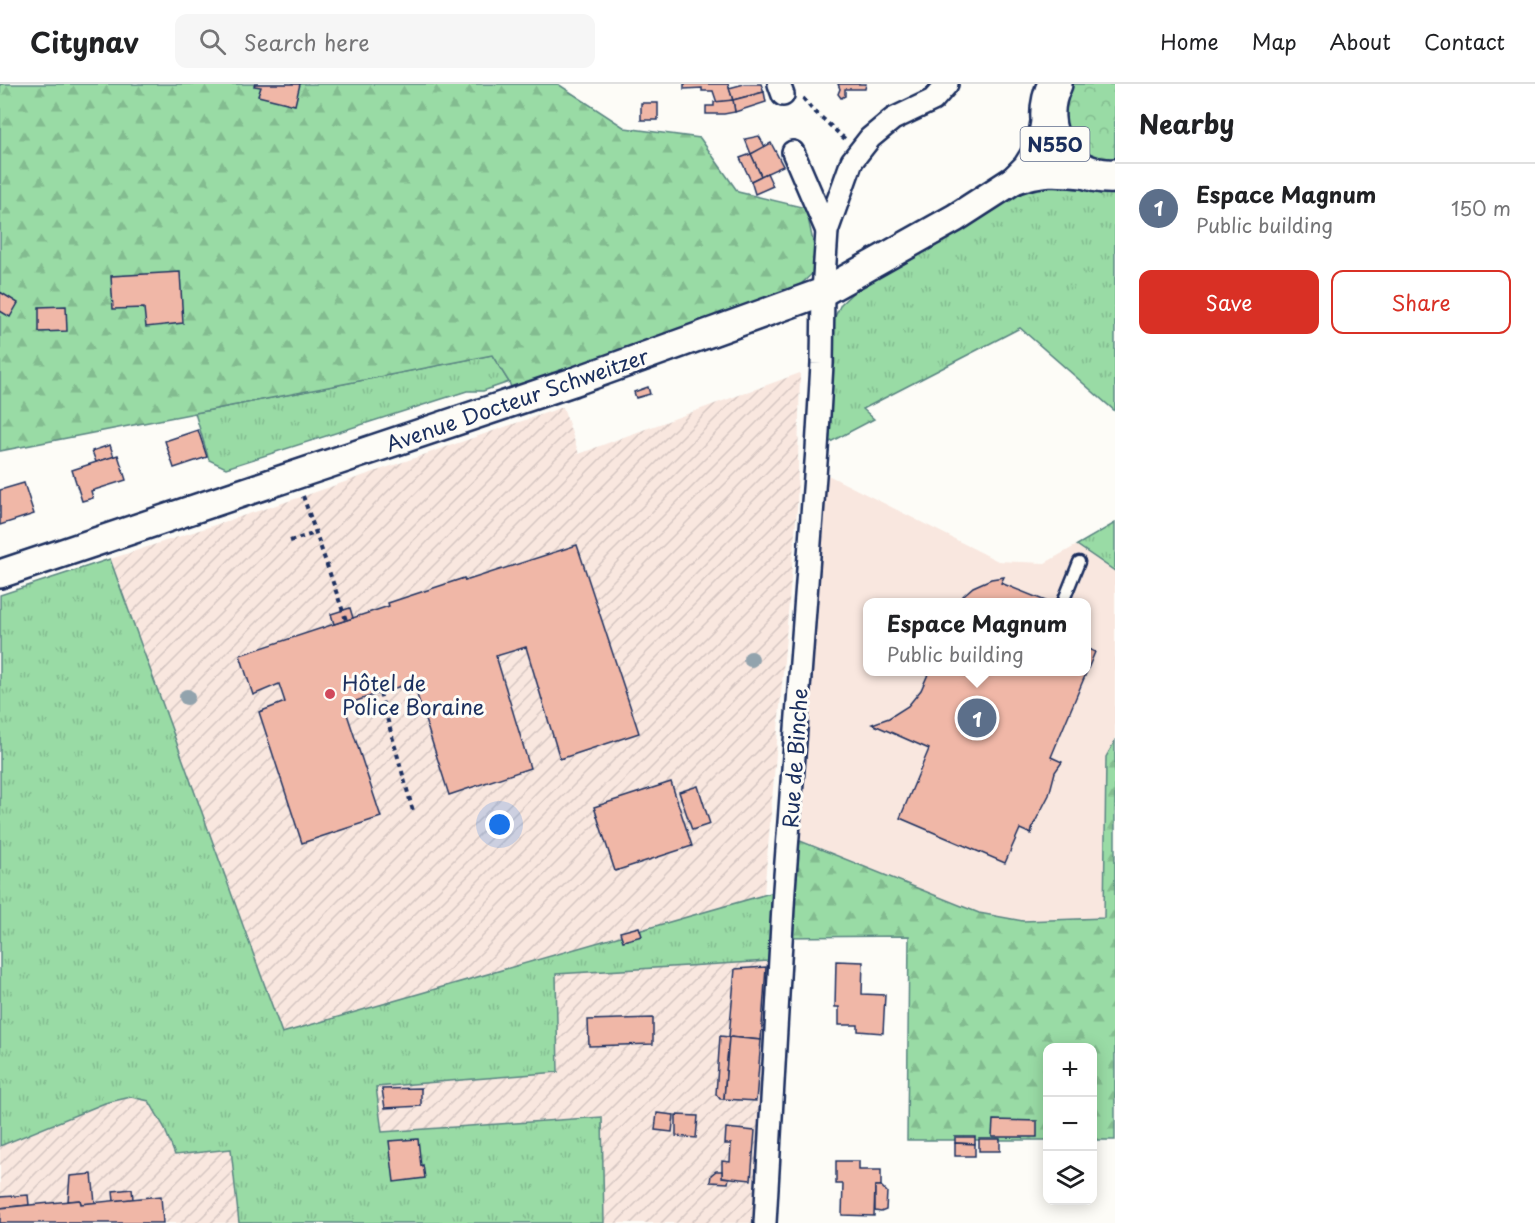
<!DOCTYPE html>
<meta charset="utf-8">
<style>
:root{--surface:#fff;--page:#f6f6f6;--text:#202124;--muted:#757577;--line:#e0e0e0;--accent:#d93025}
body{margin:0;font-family:"Playpen Sans",sans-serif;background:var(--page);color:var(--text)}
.controls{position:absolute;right:18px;bottom:18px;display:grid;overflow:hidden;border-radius:12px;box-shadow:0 3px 15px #0003}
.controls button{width:54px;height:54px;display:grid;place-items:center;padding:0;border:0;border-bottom:2px solid var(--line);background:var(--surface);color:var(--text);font:30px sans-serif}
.you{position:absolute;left:500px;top:741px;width:21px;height:21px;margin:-15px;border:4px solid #fff;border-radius:50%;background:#1a73e8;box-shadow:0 0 0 9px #1a73e833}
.badge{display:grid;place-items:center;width:39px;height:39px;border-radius:50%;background:var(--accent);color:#fff;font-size:20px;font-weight:700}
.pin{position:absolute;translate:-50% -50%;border:3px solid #fff;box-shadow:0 2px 6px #0006}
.popup{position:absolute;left:863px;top:514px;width:228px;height:78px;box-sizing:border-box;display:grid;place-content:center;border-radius:12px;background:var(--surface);filter:drop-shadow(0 2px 4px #0005);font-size:20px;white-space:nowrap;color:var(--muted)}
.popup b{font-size:22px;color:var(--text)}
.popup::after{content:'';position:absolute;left:50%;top:100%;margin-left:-12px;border:12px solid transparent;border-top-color:var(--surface)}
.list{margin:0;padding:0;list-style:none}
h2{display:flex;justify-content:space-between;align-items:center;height:78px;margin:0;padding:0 24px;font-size:26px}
h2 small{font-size:20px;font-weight:400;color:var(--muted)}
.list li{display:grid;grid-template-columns:39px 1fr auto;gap:18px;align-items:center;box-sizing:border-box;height:90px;padding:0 24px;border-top:2px solid var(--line)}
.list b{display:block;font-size:22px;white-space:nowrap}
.list p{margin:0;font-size:20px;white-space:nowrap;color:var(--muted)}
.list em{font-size:20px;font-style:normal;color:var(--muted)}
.actions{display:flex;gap:12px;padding:18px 24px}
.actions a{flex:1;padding:14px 0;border:2px solid var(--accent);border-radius:12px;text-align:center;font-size:21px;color:var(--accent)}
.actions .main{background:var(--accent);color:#fff}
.icon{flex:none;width:33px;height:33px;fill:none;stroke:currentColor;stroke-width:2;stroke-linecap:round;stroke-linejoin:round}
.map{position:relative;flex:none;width:1115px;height:1139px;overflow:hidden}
header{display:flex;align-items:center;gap:36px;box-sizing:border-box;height:84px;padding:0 30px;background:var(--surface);border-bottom:2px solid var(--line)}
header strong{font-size:28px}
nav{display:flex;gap:33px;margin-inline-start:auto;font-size:21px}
.search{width:420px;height:54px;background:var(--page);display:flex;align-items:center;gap:15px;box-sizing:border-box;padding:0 21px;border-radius:12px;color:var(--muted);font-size:22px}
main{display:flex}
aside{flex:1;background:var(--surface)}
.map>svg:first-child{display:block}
.built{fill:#f9e7df;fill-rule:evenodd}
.industrial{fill:url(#industrial-furrows)}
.grass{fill:url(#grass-tufts);stroke:#5a8582;stroke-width:1.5}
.forest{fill:url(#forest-firs);stroke:#5a8582;stroke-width:1.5}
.park{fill:url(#park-crowns);stroke:#5a8582;stroke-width:1.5}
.building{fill:#f0b7a7;stroke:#1b2f5e;stroke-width:1.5}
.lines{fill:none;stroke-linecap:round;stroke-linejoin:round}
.service-casing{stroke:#1b2f5e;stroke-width:15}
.minor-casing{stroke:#1b2f5e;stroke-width:26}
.tertiary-casing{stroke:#1b2f5e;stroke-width:32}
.primary-casing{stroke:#1b2f5e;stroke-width:38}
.path{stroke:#1b2f5e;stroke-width:4;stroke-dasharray:4.5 4.5;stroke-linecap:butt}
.service{stroke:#fdfcf7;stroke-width:10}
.minor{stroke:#fdfcf7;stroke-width:21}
.tertiary{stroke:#fdfcf7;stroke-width:27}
.primary{stroke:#fdfcf7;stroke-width:33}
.tree{fill:#92a3ad}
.poi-dot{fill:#d1495b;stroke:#fdfcf7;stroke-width:2}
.labels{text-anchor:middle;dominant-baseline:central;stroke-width:6;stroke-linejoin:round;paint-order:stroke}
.shield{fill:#fdfcf7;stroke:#5f6c8c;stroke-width:1.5}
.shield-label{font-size:20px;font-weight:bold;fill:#1b2f5e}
.street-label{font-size:21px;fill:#1b2f5e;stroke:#fdfcf7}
.poi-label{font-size:21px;fill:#1b2f5e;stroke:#fdfcf7;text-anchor:start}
</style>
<header>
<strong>Citynav</strong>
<div class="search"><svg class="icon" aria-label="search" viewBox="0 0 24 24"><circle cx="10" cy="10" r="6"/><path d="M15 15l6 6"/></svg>Search here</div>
<nav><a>Home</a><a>Map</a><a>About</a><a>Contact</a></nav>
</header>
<main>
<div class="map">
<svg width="1115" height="1139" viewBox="0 0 1115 1139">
<defs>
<pattern id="industrial-furrows" width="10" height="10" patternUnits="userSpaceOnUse" patternTransform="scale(1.5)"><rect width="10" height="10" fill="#f9e7df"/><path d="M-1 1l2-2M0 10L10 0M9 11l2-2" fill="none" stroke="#d5c6c2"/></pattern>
<pattern id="grass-tufts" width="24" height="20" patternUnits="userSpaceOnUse" patternTransform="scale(1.5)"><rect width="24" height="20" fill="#99dba5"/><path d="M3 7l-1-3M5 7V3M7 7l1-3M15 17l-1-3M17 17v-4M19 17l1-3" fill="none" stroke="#83bc90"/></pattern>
<pattern id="forest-firs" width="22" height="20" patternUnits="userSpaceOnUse" patternTransform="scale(1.5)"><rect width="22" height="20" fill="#99dba5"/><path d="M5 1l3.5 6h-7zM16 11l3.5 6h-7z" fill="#83bc90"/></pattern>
<pattern id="park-crowns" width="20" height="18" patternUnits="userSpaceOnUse" patternTransform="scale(1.5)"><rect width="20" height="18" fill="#99dba5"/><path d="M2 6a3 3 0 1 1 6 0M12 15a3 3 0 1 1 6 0" fill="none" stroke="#83bc90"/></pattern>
</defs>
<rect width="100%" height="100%" fill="#fdfcf7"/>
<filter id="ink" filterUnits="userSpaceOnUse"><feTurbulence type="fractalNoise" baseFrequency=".0167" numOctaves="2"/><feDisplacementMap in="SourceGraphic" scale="12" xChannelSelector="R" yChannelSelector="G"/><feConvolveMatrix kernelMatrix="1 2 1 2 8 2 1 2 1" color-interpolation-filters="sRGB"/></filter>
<g filter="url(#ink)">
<path class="built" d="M816,385l182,92 47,2 32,-18 38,26v170l-9,16 -2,161 -81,3 -44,-8 -191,-77zM868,518h218v70h-218z"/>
<polygon class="industrial" points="800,289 797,424 764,810 792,853 773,1139 0,1139 0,511 304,412 563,323 579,370 621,354"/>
<g class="grass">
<polygon points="1059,103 1115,109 1115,327 1020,244 863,325 874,335 817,365 832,276 833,237 841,220 860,202 1026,104"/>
<polygon points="492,271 509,298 483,307 467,307 226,384 209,376 195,329"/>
<polygon points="1115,439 1115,487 1077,461"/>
<polygon points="110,475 282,949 774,808 769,877 556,890 558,988 376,1003 382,1048 602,1033 604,1139 239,1139 231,1065 175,1071 164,1043 149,1017 131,1013 105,1019 0,1062 0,511"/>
</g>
<g class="forest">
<polygon points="0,0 558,0 625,44 700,54 738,108 806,124 816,172 814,188 800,201 516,317 509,298 492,271 0,367"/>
<polygon points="1115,657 1115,1056 1093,1056 1092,964 1048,964 1047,1056 907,1056 909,852 781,853 788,752 979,829 1023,837 1104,834 1106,673"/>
</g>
<polygon class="park" points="1072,0 1115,0 1115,77 1108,78 1080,67 1063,42 1065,12"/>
<g class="building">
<polygon points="255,0 300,0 295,21 258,12 261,3 254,2"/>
<polygon points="684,0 728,0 733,16 717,19 713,7 702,7 702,4 684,5"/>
<polygon points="744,0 761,0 764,8 733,16 729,4"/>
<polygon points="838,0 866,0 865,5 845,5 845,12 841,14 838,10 840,5"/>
<polygon points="764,8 766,18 735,28 733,16"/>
<polygon points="733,16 735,28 724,30 706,30 706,22 714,22 714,18"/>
<rect x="641" y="19" width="17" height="17"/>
<polygon points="759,52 765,63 751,70 745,55"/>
<polygon points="771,59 783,82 761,92 751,70"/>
<polygon points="751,70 761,92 751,97 740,74"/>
<polygon points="767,89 773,102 755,110 751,97"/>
<polygon points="180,188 183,239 146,243 144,224 113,225 111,192"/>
<polygon points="0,208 18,219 10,233 0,227"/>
<polygon points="66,222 67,247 39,248 39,223"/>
<polygon points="648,303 650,310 636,314 634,308"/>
<polygon points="198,346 207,373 174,384 165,357"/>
<polygon points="110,361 114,373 96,378 92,367"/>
<polygon points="118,371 126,396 91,407 93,414 82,417 72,386"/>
<polygon points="24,399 34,430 0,441 0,406"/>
<polygon points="577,461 639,649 560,675 526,563 496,572 530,684 449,711 413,598 344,621 381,733 302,759 259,628 285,618 279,600 253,611 240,571 389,522 388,519 464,494 465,497"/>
<polygon points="1004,493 1001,499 1048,518 957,518 965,510 973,503 991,495"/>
<polygon points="350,524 353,534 334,540 331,530"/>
<polygon points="1086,564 1095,568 1051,673 1062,678 1055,688 1049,711 1033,742 1031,750 1020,745 1005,779 900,734 929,665 872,640 889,634 908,622 921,606 929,588 1086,588"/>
<polygon points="671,698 692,762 615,787 594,723"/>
<polygon points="698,702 710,740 692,746 679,708"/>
<polygon points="639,843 642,852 623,857 620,848"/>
<polygon points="836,877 863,878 862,910 885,911 883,949 858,947 858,941 839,941 839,923 835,923"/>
<polygon points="766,883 761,956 729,953 735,885"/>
<polygon points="653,934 653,960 589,962 588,936"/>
<polygon points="720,952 729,953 724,1015 720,1015 716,1010"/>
<polygon points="729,953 761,956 756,1017 724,1015"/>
<polygon points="421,1004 421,1022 385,1024 382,1005"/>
<polygon points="657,1029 674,1031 672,1048 655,1046"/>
<polygon points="676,1031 698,1032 696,1054 676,1052"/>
<polygon points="993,1036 1037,1037 1037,1053 992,1053"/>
<polygon points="726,1044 755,1047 751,1096 722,1093 722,1077 730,1078 731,1060 725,1060"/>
<polygon points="955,1053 975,1053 975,1060 955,1059"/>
<polygon points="418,1055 421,1082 423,1081 425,1094 394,1098 389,1057"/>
<rect x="979" y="1055" width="21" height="12"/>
<polygon points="955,1059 975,1060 975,1072 955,1072"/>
<polygon points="836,1077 859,1077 859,1086 881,1086 881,1102 875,1102 874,1132 842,1131 843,1100 836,1100"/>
<polygon points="716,1087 722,1087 722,1093 729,1094 728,1099 710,1098 711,1091"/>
<polygon points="92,1090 95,1119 81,1120 80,1116 68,1117 70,1092"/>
<polygon points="875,1102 881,1102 887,1108 886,1126 881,1128 875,1127"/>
<polygon points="132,1105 133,1115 114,1117 113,1107"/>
<polygon points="28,1111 29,1121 0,1124 0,1113"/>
<polygon points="161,1112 163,1139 0,1139 0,1124 80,1116 81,1120"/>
</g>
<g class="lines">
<g class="service-casing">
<polyline id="service" points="1063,518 1079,478"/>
</g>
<g class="minor-casing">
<g id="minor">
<polyline points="779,0 783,11"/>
<polyline points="793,68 827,147"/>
<polyline points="765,1139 784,805 817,365 822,280 823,208 827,147 852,77 870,54 893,35 933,16 947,0"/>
</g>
</g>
<g class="tertiary-casing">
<g id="tertiary">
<path d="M1014,96c31,-11 46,-8 78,-5"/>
<polyline points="0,490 573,298 823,208 955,134 1014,96 1027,83 1037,67 1042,55 1047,27"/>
</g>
</g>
<g class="primary-casing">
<path id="primary" d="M1055,0c-22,45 9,95 60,92"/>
</g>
<g class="path">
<polyline points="803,14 811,24 845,55"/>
<polyline points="303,412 346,536"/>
<polyline points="290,457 316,449"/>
<polyline points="380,609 413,727"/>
</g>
<use href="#service" class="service"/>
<use href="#minor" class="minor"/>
<use href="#tertiary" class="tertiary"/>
<use href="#primary" class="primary"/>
</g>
<g class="tree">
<circle cx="751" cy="575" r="8"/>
<circle cx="187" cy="613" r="8"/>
</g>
</g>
<circle class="poi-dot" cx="330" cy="610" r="6"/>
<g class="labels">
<rect class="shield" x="1020.5" y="43" width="69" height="34" rx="4.5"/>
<g class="shield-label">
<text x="1055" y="60">N550</text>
</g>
<g class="street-label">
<text transform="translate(517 315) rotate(-19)">Avenue Docteur Schweitzer</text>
<text transform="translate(794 674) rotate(-86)">Rue de Binche</text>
</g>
<g class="poi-label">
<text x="342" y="598">Hôtel de<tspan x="342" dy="24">Police Boraine</tspan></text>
</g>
</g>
</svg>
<div class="controls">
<button>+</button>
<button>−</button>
<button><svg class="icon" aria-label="layers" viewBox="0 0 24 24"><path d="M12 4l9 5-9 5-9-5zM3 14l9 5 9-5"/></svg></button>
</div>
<div class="you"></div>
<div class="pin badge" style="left:977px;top:634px;background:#5c6f8a">1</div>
<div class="popup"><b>Espace Magnum</b>Public building</div>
</div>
<aside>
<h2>Nearby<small></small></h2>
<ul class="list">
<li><span class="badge" style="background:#5c6f8a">1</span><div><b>Espace Magnum</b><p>Public building</p></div><em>150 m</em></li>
</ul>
<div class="actions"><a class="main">Save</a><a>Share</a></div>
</aside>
</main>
